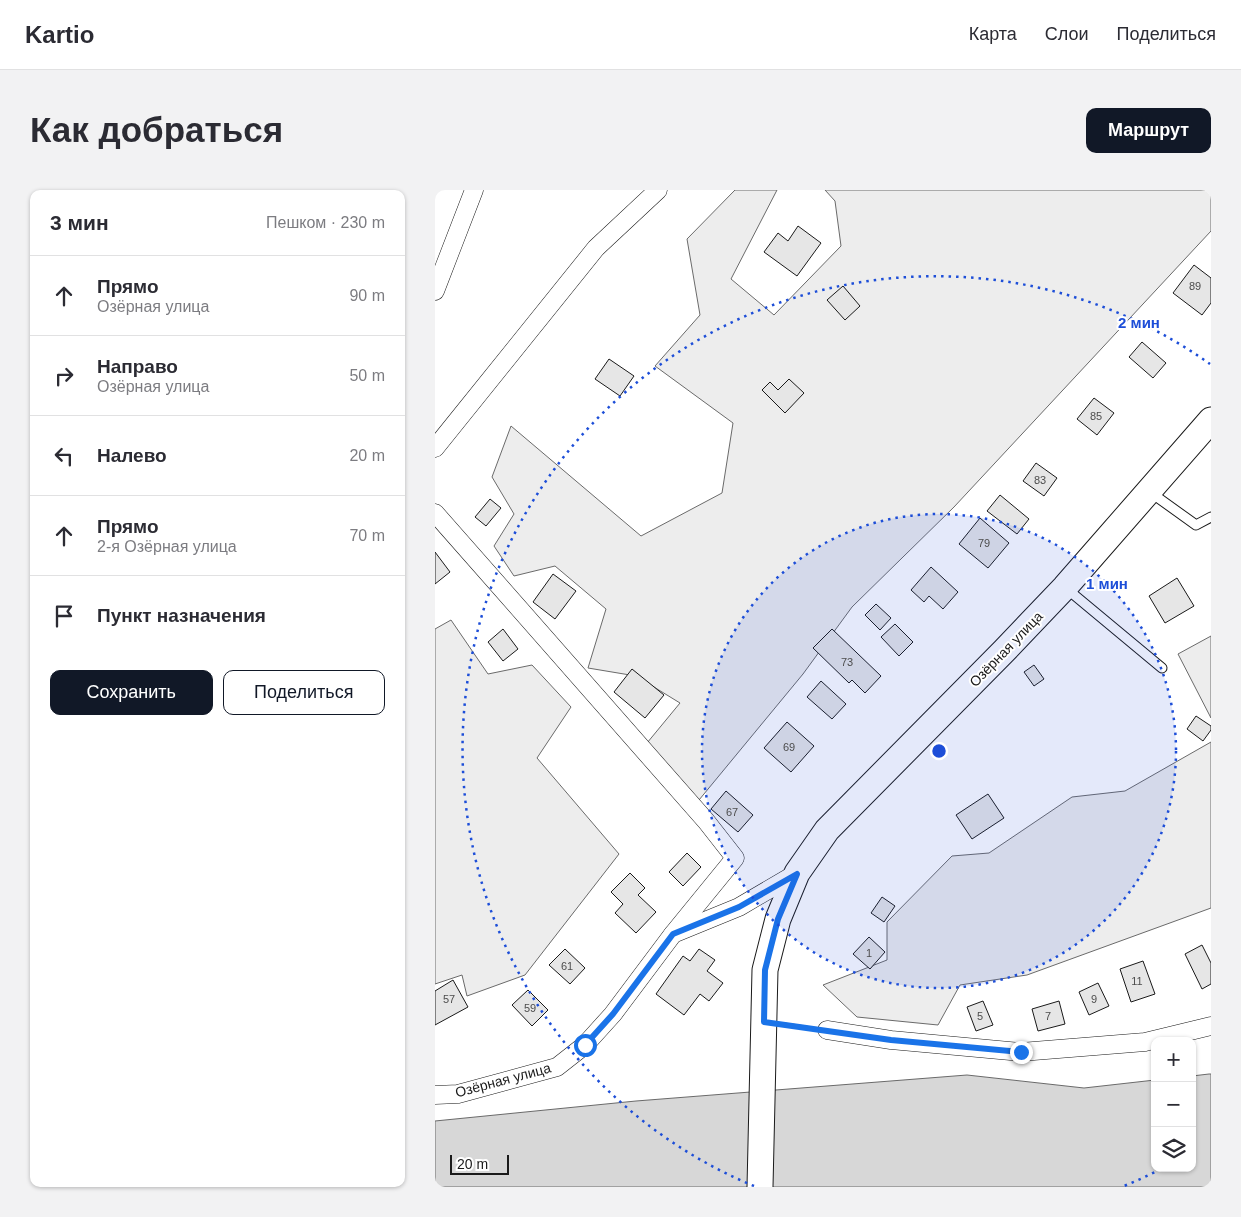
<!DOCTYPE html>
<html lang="ru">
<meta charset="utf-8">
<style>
:root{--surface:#fff;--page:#f2f2f3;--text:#2b2b33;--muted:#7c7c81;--line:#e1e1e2;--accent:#111827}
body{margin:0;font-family:Arial,sans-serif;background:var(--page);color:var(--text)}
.controls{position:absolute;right:15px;bottom:15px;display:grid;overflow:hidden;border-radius:10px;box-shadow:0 1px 4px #0004}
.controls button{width:45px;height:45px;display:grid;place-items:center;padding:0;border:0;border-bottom:1px solid var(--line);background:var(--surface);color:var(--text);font:25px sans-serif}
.scale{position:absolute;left:15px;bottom:12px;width:59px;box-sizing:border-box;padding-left:5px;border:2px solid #1a1a1a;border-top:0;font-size:14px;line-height:18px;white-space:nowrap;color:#1a1a1a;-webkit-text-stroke:4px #fff;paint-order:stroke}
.stop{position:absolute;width:15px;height:15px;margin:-11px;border:4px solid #1a73e8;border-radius:50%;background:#fff}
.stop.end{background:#1a73e8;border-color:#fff;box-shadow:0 1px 5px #0008}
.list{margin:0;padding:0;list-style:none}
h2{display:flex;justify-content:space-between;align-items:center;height:65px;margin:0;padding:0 20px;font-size:21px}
h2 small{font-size:16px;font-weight:400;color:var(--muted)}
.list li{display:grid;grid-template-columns:32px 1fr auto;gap:15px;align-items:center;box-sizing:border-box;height:80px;padding:0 20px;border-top:1px solid var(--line)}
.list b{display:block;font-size:19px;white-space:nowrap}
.list p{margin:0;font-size:16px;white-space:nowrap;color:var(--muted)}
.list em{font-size:16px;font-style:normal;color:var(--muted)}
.actions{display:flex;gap:10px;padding:15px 20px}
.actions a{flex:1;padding:11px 0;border:1px solid var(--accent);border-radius:10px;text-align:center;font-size:18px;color:var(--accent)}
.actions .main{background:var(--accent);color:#fff}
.icon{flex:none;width:28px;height:28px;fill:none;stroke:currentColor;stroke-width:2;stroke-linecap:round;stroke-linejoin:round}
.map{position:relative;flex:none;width:776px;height:997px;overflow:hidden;border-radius:10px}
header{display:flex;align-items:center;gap:30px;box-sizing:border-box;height:70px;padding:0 25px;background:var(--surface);border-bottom:1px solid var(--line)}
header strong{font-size:24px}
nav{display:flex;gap:28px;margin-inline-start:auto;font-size:18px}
.intro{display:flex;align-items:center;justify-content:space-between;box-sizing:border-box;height:120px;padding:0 30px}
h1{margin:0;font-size:35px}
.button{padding:12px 22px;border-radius:10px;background:var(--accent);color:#fff;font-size:18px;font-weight:700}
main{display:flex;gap:30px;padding:0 30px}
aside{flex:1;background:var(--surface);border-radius:10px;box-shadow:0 1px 4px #0004}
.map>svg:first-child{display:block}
.built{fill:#ededed;stroke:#6a6a6a}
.water{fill:#d7d7d7;stroke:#6a6a6a}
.building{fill:#e6e6e6;stroke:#1a1a1a}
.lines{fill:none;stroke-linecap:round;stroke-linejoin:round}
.lane-casing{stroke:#1a1a1a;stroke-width:11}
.street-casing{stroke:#1a1a1a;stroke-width:19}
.secondary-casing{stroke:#1a1a1a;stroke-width:27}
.path{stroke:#5f5f5f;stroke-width:3;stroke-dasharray:4 2.5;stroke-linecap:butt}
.lane{stroke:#fff;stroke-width:9}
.street{stroke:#fff;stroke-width:18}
.secondary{stroke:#fff;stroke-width:25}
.route{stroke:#1a73e8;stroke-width:6}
.ring{fill:none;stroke:#1d4ed8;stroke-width:2.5;stroke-dasharray:2.5 5}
.labels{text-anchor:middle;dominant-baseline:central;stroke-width:4;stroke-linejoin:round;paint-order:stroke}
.number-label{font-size:11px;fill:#4d4d4d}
.street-label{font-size:14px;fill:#1a1a1a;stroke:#fff}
.centre{fill:#1d4ed8;stroke:#fff;stroke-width:2.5}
.ring-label{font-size:15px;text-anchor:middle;font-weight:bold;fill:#1d4ed8;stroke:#fff;stroke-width:4;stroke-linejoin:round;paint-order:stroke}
</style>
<header>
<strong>Kartio</strong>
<nav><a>Карта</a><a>Слои</a><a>Поделиться</a></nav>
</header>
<div class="intro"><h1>Как добраться</h1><a class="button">Маршрут</a></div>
<main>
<aside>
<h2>3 мин<small>Пешком · 230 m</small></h2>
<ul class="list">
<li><svg class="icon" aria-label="ahead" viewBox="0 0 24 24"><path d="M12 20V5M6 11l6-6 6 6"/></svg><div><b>Прямо</b><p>Озёрная улица</p></div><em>90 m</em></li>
<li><svg class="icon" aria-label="right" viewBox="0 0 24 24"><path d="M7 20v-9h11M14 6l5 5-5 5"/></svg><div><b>Направо</b><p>Озёрная улица</p></div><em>50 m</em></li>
<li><svg class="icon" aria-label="left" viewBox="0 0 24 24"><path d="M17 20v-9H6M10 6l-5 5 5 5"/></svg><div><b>Налево</b></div><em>20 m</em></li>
<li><svg class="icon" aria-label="ahead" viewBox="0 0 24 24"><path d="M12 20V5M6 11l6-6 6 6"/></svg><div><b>Прямо</b><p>2-я Озёрная улица</p></div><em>70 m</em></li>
<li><svg class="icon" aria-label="arrive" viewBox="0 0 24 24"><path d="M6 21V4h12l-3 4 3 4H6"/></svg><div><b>Пункт назначения</b></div></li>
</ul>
<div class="actions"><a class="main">Сохранить</a><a>Поделиться</a></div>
</aside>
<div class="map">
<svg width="776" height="997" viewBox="0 0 776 997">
<rect width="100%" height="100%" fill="#fff"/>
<g class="built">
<polygon points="300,0 342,0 296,89 339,125 406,56 400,11 390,0 776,0 776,41 519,317 417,417 368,484 264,610 212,553 245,513 201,486 153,478 171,419 120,376 79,386 59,356 79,324 57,287 76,236 206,346 287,303 298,233 220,176 265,125 252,49"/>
<polygon points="16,430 53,484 97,475 136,517 102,568 184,664 90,785 32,806 27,785 0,794 0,439"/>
<polygon points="776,446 776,528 743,464"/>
<polygon points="776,552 776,718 592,785 525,795 503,835 422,827 388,795 452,770 452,732 517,666 554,663 637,607 690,601"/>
</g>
<polygon class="water" points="774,884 776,884 776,997 0,997 0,931 201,911 532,885 649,898 720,890 720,978 757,978 757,886"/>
<g class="building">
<polygon points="363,36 386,53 362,86 329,62 343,43 353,51"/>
<polygon points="759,75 776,88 776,113 767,125 738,103"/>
<polygon points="408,96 425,116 410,130 392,110"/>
<polygon points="707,152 731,173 718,188 694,167"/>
<polygon points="174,169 199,186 185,206 160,189"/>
<polygon points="354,189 369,203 350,223 327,200 335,192 343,200"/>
<polygon points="659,208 679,223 662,245 642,229"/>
<polygon points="601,273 622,288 609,306 588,291"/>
<polygon points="565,305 594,329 582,344 552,321"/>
<polygon points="55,309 66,318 51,336 40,327"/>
<polygon points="545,328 574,353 553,378 524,354"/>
<polygon points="0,362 15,382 0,394"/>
<polygon points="496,377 523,402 508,419 494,406 489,412 476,400"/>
<polygon points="118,384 141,401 120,429 98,412"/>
<polygon points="742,388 759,416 730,433 714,406"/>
<polygon points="441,414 456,428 445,440 430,425"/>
<polygon points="460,434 478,452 464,466 446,447"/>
<polygon points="68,439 83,459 68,471 53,452"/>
<polygon points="397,439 446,486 430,503 417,490 414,493 378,458"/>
<polygon points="599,475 609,489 599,496 589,482"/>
<polygon points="197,479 229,505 210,528 179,502"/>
<polygon points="386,491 411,514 397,529 372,507"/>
<polygon points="761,526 776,536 776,540 768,551 752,539"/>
<polygon points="352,532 379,556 356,582 329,558"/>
<polygon points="291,601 318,625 303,642 276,619"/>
<polygon points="553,604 569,628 537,649 521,625"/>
<polygon points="252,663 266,677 248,696 234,682"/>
<polygon points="195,683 210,698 203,705 221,722 201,743 180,723 188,714 176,702"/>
<polygon points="447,707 460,716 449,732 436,723"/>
<polygon points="434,747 450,762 435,779 418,764"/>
<polygon points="767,755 776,773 776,794 767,799 750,764"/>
<polygon points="130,759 150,778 135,794 114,775"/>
<polygon points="264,759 280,770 272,781 288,793 274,811 265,804 249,825 221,804 248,766 255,771"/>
<polygon points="708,771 720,804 696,812 685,779"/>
<polygon points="18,790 33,817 0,835 0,801"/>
<polygon points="663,793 674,816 654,825 644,802"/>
<polygon points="93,800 113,820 97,836 77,815"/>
<polygon points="548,811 558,835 541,841 532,817"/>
<polygon points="624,811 630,834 603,841 597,819"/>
</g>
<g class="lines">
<g class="lane-casing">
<g id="lane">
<polyline points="715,302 761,335 776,327"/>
<polyline points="632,399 727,478"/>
</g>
</g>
<g class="street-casing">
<g id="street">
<polyline points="0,101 39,0"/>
<polyline points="0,258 161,58 223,0"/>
<polyline points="0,323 271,631 300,668 238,744"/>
<polyline points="392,840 456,850 586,862 710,852 776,836"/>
<polyline points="0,905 23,904 122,877 150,855 178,824 238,744 304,717 362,683"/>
</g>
</g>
<g class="secondary-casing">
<polyline id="secondary" points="325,997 330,780 343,729 362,683 392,640 569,461 630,397 776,230"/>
</g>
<polyline class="path" points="350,834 376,838"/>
<use href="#lane" class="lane"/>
<use href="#street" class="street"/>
<use href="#secondary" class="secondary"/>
</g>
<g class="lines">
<polyline class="route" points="150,855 178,824 238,744 304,717 362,684 343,729 330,780 329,832 456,850 586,862"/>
</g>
<circle cx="504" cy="561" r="237" fill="#1d4ed8" fill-opacity=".12"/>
<g class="ring">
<circle cx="504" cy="561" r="237"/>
<path d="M726 979A473 473 0 0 1 689 996M319 996A473 473 0 1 1 775 174"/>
</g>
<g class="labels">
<g class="number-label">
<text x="760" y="96">89</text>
<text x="661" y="226">85</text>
<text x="605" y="290">83</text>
<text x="549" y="353">79</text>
<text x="412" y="472">73</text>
<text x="354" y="557">69</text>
<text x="297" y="622">67</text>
<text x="434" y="763">1</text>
<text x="132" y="776">61</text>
<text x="702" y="791">11</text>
<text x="14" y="809">57</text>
<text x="659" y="809">9</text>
<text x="95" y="818">59</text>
<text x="545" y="826">5</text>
<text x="613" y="826">7</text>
</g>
<g class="street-label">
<text transform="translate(571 459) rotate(-46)">Озёрная улица</text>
<text transform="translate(68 890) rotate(-15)">Озёрная улица</text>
</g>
</g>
<circle cx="504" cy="561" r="8" class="centre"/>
<g class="ring-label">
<text x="704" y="138">2 мин</text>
<text x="672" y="399">1 мин</text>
</g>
</svg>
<div class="controls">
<button>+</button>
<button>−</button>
<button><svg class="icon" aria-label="layers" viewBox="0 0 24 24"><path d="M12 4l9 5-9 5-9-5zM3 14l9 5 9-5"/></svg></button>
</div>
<div class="scale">20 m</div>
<div class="stop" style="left:150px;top:855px"></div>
<div class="stop end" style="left:586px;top:862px"></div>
</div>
</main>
